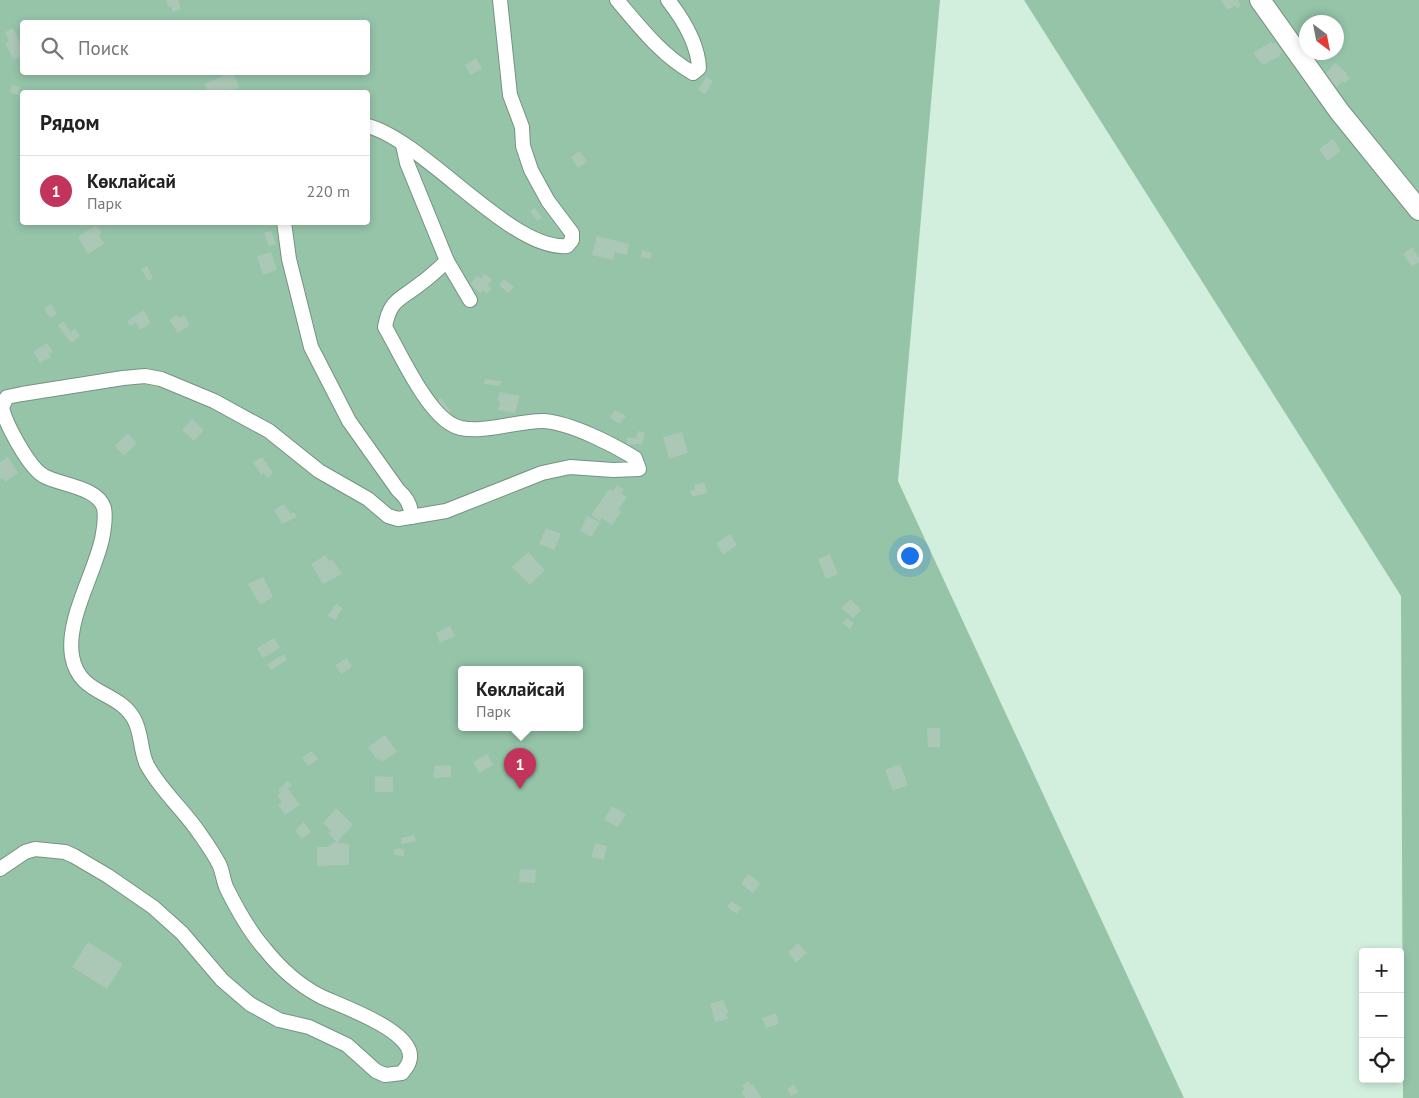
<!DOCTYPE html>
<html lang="ru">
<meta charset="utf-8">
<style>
:root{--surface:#fff;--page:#f2f2f2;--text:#222;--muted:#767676;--line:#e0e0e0;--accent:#c3345c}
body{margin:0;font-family:"PT Sans",sans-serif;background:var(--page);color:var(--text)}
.controls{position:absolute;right:15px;bottom:15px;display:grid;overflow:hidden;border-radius:5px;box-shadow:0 2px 8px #0003}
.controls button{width:45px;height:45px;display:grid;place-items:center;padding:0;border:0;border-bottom:1px solid var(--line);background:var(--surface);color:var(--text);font:25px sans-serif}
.compass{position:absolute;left:1299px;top:15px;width:45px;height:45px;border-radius:50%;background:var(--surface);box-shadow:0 2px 8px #0003;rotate:148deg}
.you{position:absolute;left:909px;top:555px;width:18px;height:18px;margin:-12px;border:4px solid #fff;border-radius:50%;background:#1a73e8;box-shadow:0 0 0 8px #1a73e833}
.badge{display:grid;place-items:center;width:32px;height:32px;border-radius:50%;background:var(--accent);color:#fff;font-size:16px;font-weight:700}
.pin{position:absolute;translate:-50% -41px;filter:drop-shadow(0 1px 2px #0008)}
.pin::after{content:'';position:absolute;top:26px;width:18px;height:15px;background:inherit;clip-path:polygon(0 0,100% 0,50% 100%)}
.popup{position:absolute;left:458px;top:666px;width:125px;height:65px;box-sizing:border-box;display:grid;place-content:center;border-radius:5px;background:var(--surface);filter:drop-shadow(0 1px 4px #0005);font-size:16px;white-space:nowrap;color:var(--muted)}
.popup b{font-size:19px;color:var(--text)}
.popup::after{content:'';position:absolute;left:50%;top:100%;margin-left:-10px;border:10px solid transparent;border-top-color:var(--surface)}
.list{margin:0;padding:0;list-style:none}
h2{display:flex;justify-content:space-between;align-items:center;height:65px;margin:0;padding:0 20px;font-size:21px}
h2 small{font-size:16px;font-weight:400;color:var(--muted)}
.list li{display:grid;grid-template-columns:32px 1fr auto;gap:15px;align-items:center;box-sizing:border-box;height:70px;padding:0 20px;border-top:1px solid var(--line)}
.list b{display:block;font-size:19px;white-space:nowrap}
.list p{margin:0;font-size:16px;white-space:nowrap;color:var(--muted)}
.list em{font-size:16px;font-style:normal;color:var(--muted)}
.icon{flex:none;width:28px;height:28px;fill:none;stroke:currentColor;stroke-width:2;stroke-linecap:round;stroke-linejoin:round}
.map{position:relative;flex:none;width:1419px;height:1098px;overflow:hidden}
.search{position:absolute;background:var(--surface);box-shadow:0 2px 8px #0003;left:20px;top:20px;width:350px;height:55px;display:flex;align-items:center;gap:12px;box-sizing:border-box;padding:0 18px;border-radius:5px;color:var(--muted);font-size:19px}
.panel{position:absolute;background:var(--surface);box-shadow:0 2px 8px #0003;left:20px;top:90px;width:350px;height:135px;border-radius:5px}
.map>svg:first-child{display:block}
.green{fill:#95c4a9;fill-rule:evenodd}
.building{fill:#abc7b6}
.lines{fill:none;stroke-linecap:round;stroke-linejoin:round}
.street-casing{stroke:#779282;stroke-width:16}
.secondary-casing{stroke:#779282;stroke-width:22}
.street{stroke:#fff;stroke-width:14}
.secondary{stroke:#fff;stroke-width:20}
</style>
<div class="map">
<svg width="1419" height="1098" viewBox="0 0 1419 1098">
<rect width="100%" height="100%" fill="#d2efde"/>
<g class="green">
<path d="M0,0h940l-42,481 286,617h-1184zM22,22h346v50h-346zM22,92h346v130h-346zM461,670h118v58h-118z"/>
<path d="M1024,0h395v1098h-16l-2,-502zM1306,22h30v30h-30z"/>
</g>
<g class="building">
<polygon points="166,0 178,0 181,9 173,12 171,7 168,7"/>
<polygon points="1221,0 1238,0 1241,6 1237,9 1235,6 1227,10"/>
<polygon points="13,28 22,48 22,53 19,54 21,57 15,59 12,57 5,43 9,41 5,32"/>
<polygon points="1271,42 1273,44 1276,42 1282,52 1279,55 1280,56 1263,65 1253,53"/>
<polygon points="476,58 482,69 471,75 465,65"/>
<polygon points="1335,63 1347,73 1346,75 1350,78 1345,83 1342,81 1337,87 1324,76"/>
<polygon points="222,72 233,72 239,87 228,92 208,92 204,84 223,76"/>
<polygon points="706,77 713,81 705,94 698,90"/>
<polygon points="12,85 20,87 18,95 9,92"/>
<polygon points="1333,139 1341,151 1327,161 1319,149"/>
<polygon points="580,151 587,162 578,168 571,157"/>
<polygon points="535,208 542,218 537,221 530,211"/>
<polygon points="95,226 100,229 101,233 99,235 104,244 88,254 78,237"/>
<polygon points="271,231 276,244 269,246 264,233"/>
<polygon points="597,236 629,244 627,255 615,252 613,260 592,255"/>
<polygon points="1412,247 1419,258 1419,262 1412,267 1403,254"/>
<polygon points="642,250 652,253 651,259 641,257"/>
<polygon points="271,252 277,270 263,275 257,256"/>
<polygon points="147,266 153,278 148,281 141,269"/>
<polygon points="485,274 492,280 488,285 492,288 487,294 483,290 480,293 470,284 477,276 481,279"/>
<polygon points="504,279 514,287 508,293 499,285"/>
<polygon points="51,304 57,314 50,318 44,308"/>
<polygon points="144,310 151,323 140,330 136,323 130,326 127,321"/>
<polygon points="177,315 179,318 184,315 190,325 178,333 169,320"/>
<polygon points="63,321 71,332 75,328 80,336 71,343 58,325"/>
<polygon points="47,343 53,352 49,354 51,357 40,363 33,352"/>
<polygon points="485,379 501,381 500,386 484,384"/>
<polygon points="500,392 520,396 515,413 498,410 500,402 497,400"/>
<polygon points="441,398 451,412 444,416 435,403"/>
<polygon points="615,410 626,416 620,424 610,418"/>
<polygon points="192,419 204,430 194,441 182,430"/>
<polygon points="638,431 645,433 642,444 627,445 627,438 636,438"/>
<polygon points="682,432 688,453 669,459 663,437"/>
<polygon points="128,433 137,443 124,456 115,446"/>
<polygon points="8,457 18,473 5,482 2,478 0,479 0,462"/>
<polygon points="262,457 273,473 268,478 263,473 261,475 253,462"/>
<polygon points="704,482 707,493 692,497 690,491 695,489 694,485"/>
<polygon points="617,485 624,490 621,493 627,497 618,510 621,512 612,525 602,518 600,521 591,515 609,489 613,491"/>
<polygon points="284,504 291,514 294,512 297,517 282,524 274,510"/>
<polygon points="587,516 600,522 592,537 580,531"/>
<polygon points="546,528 561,534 554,550 539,544"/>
<polygon points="730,534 737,545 723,555 716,543"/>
<polygon points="528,552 545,570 530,585 512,567"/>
<polygon points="830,554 838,574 826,579 818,559"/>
<polygon points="326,555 329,561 332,559 342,574 323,584 311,564"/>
<polygon points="263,577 273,597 260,605 248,584"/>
<polygon points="851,599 861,610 853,618 841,608"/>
<polygon points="336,604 343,608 335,620 328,616"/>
<polygon points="847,618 854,623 850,629 842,623"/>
<polygon points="450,626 455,636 440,643 436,633"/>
<polygon points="274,638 280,648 263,658 257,648"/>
<polygon points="284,654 287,660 271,670 267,664"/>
<polygon points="347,658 352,667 341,674 335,665"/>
<polygon points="927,728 940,728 940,747 928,747"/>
<polygon points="385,735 397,752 382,762 380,758 378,761 368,747"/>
<polygon points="312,751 318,759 308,766 302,757"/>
<polygon points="487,754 493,765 479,773 473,762"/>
<polygon points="900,764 908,785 893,791 885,770"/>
<polygon points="451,765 451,777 433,778 435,766"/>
<polygon points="375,776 393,777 393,792 375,792"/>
<polygon points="288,781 292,786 288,789 300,805 285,815 278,805 282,802 277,795 280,793 278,790"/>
<polygon points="612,806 626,814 618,827 604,820"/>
<polygon points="336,808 353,825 337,842 328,833 331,831 323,823"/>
<polygon points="304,822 311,832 302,839 295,830"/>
<polygon points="414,835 416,841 402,844 401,838"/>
<polygon points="335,842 349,844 349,865 317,866 317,847 326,847"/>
<polygon points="595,843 607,846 604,860 591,857"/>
<polygon points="399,848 404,850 404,856 394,855 394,850"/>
<polygon points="520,869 536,870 535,883 519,882"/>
<polygon points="748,874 760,883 753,893 741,884"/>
<polygon points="731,901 741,908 737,914 727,907"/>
<polygon points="88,942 123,964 107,989 72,967"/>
<polygon points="798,943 807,953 796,963 788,952"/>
<polygon points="723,1000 729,1013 726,1013 728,1019 715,1022 710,1004"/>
<polygon points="776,1013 779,1024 766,1028 762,1018"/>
<polygon points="748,1081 750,1085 753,1084 761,1098 745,1098 741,1092 745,1090 742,1085"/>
<polygon points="794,1084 798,1092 791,1096 787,1089"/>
</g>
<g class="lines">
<g class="street-casing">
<g id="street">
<path d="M617,0c23,27 45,56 76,73l6,-5c-1,-24 -17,-50 -31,-68"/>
<path d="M368,126c58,16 143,125 199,120l5,-6v-7l-24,-32 -17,-31 -8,-24 -1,-19 -12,-32 -10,-95"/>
<polyline points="403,145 407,163 447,261 470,300"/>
<path d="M284,222l5,37 22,88 38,74 49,69c8,7 14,16 13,27"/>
<path d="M0,869l25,-17 10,-3 30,3 9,4 34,20 45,31 29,26 40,47 28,24 29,16 30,7 38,18 29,26 9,4 17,-2c2,-3 6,-7 7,-11 11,-30 -69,-56 -89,-66 -21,-11 -41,-29 -56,-48 -15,-17 -27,-39 -37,-59 -4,-8 -4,-17 -8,-25 -5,-10 -12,-20 -19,-30 -16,-24 -39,-43 -53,-69 -7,-14 -5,-32 -13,-46 -16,-29 -55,-23 -62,-63 -6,-36 22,-81 30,-117 2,-10 4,-21 2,-31 -6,-21 -44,-23 -60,-32 -15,-8 -39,-53 -42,-69l5,-10 15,-3 101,-16 22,-2 16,3 53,22 55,30 50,40 49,28 20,17 10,3 48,-8 96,-38 28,-6 43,3 26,-1 -4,-11c-23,-14 -64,-35 -91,-37 -27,-1 -71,17 -93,3 -26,-15 -51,-71 -66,-97 5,-28 15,-27 35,-43 10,-7 18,-15 27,-23"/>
</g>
</g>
<g class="secondary-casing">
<polyline id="secondary" points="1260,0 1339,111 1419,210"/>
</g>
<use href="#street" class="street"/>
<use href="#secondary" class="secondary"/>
</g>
</svg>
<div class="controls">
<button>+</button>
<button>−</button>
<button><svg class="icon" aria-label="locate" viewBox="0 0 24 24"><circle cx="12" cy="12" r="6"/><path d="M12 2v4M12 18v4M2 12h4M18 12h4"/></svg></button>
</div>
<svg class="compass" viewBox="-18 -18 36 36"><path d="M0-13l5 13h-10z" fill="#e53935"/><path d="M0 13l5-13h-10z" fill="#767676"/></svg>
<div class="you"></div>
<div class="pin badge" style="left:520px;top:789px">1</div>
<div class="popup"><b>Көклайсай</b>Парк</div>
<div class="search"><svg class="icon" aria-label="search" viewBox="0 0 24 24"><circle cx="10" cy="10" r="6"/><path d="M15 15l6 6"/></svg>Поиск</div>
<section class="panel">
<h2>Рядом<small></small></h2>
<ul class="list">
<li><span class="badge">1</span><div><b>Көклайсай</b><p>Парк</p></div><em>220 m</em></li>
</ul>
</section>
</div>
